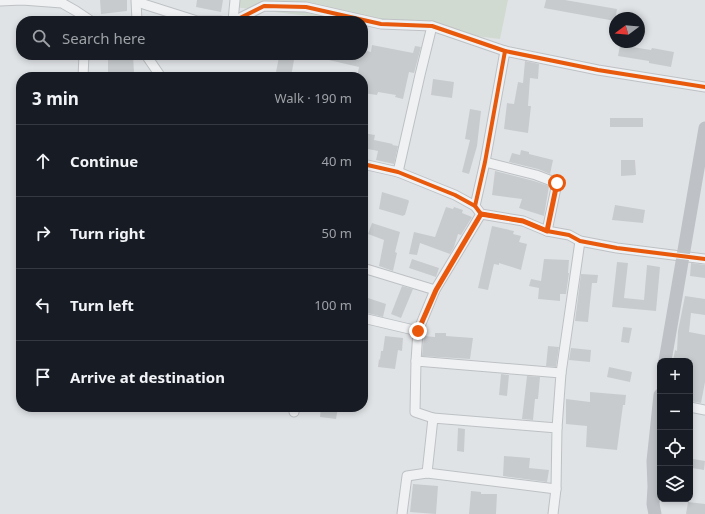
<!DOCTYPE html>
<meta charset="utf-8">
<style>
:root{--surface:#171b24;--page:#20242c;--text:#f1f3f6;--muted:#9ea1a6;--line:#363941}
body{margin:0;font-family:"Noto Sans",sans-serif;background:var(--page);color:var(--text)}
.controls{position:absolute;right:12px;bottom:12px;display:grid;overflow:hidden;border-radius:8px;box-shadow:0 2px 6px #0003}
.controls button{width:36px;height:36px;display:grid;place-items:center;padding:0;border:0;border-bottom:1px solid var(--line);background:var(--surface);color:var(--text);font:20px sans-serif}
.compass{position:absolute;left:609px;top:12px;width:36px;height:36px;border-radius:50%;background:var(--surface);box-shadow:0 2px 6px #0003;rotate:254deg}
.stop{position:absolute;width:12px;height:12px;margin:-9px;border:3px solid #ea580c;border-radius:50%;background:#fff}
.stop.end{background:#ea580c;border-color:#fff;box-shadow:0 1px 4px #0008}
.list{margin:0;padding:0;list-style:none}
h2{display:flex;justify-content:space-between;align-items:center;height:52px;margin:0;padding:0 16px;font-size:17px}
h2 small{font-size:13px;font-weight:400;color:var(--muted)}
.list li{display:grid;grid-template-columns:26px 1fr auto;gap:12px;align-items:center;box-sizing:border-box;height:72px;padding:0 16px;border-top:1px solid var(--line)}
.list b{display:block;font-size:15px;white-space:nowrap}
.list em{font-size:13px;font-style:normal;color:var(--muted)}
.icon{flex:none;width:22px;height:22px;fill:none;stroke:currentColor;stroke-width:2;stroke-linecap:round;stroke-linejoin:round}
.map{position:relative;flex:none;width:705px;height:514px;overflow:hidden}
.search{position:absolute;background:var(--surface);box-shadow:0 2px 6px #0003;left:16px;top:16px;width:352px;height:44px;display:flex;align-items:center;gap:10px;box-sizing:border-box;padding:0 14px;border-radius:16px;color:var(--muted);font-size:15px}
.panel{position:absolute;background:var(--surface);box-shadow:0 2px 6px #0003;left:16px;top:72px;width:352px;height:340px;border-radius:16px}
.map>svg:first-child{display:block}
.grass{fill:#d1dad0}
.building{fill:#c8cbce}
.lines{fill:none;stroke-linecap:round;stroke-linejoin:round}
.minor-casing{stroke:#bec1c4;stroke-width:11}
.minor{stroke:#eff1f3;stroke-width:9}
.secondary{stroke:#bec2c6;stroke-width:13}
.cycleway-casing{stroke:#edf2f6;stroke-width:6}
.cycleway{stroke:#e8590c;stroke-width:4}
.route{stroke:#ea580c;stroke-width:5}
</style>
<div class="map">
<svg width="705" height="514" viewBox="0 0 705 514">
<rect width="100%" height="100%" fill="#e0e3e6"/>
<polygon class="grass" points="235,0 508,0 500,39 234,7"/>
<g class="building">
<polygon points="100,0 127,0 127,11 101,14"/>
<polygon points="197,0 223,0 221,12 196,7"/>
<polygon points="546,0 565,0 617,9 615,21 544,8"/>
<polygon points="372,45 413,53 415,46 421,47 414,73 409,72 403,99 395,97 396,95 378,92 377,95 363,93 363,77 357,77 359,67 320,58 321,55 363,55 363,50 371,52"/>
<polygon points="620,45 651,50 652,48 674,52 671,67 649,63 649,61 618,56"/>
<polygon points="122,55 133,55 134,73 119,74 119,77 108,77 108,56 122,57"/>
<polygon points="279,57 294,60 291,77 275,77"/>
<polygon points="525,61 539,64 538,79 530,78 528,106 531,106 528,133 504,129 507,103 514,104 518,82 523,83"/>
<polygon points="433,79 454,82 452,98 431,95"/>
<polygon points="470,109 481,111 477,146 469,174 462,172 470,140 465,139"/>
<rect x="610" y="118" width="33" height="9"/>
<polygon points="363,133 375,135 374,140 393,144 392,145 398,146 394,164 376,160 378,151 363,148"/>
<polygon points="521,150 529,152 529,154 553,160 550,174 538,169 509,162 512,153 520,155"/>
<polygon points="621,160 635,160 636,175 621,176"/>
<polygon points="495,171 534,181 549,186 544,216 519,208 522,199 492,195"/>
<polygon points="382,192 408,200 409,201 405,215 404,215 403,216 379,209"/>
<polygon points="615,205 645,210 643,223 612,220"/>
<polygon points="446,207 453,209 454,207 463,210 462,213 472,217 461,235 458,234 454,247 450,254 420,243 417,255 409,254 414,232 435,237"/>
<polygon points="372,223 400,232 395,252 397,253 393,271 379,266 384,240 368,234"/>
<polygon points="492,226 514,231 513,234 521,236 519,242 527,244 521,270 499,263 499,265 494,264 488,290 478,288"/>
<polygon points="412,259 439,268 436,277 409,268"/>
<polygon points="544,259 569,260 568,273 569,273 566,294 560,294 560,301 538,299 539,288 529,286 531,279 541,281"/>
<polygon points="617,262 628,263 624,298 644,300 647,265 660,267 656,311 612,307"/>
<polygon points="691,263 705,265 705,278 690,276"/>
<polygon points="581,274 598,275 597,283 592,283 588,322 575,321"/>
<polygon points="402,286 413,289 401,318 391,314"/>
<polygon points="685,296 705,299 705,315 691,313 689,332 705,335 705,382 701,403 690,401 690,361 673,361 675,350 677,351 678,331"/>
<polygon points="368,298 386,304 383,317 364,312"/>
<polygon points="623,327 632,328 629,343 621,342"/>
<polygon points="435,333 446,333 446,336 473,338 470,359 422,356 424,336 435,337"/>
<polygon points="385,336 403,338 402,351 398,350 395,369 378,367 379,359 380,360 381,351 383,351"/>
<polygon points="548,346 559,347 556,367 546,366"/>
<polygon points="571,348 591,350 590,362 569,360"/>
<polygon points="609,367 632,372 630,382 607,377"/>
<polygon points="501,374 509,375 507,396 499,395"/>
<polygon points="527,376 540,377 538,399 535,399 533,420 522,419"/>
<polygon points="590,392 626,395 625,405 623,405 617,450 586,447 587,426 566,424 566,399 590,402"/>
<polygon points="321,407 338,407 336,419 320,417"/>
<polygon points="458,428 465,429 464,452 457,451"/>
<polygon points="504,456 530,458 529,468 549,470 547,482 503,476"/>
<polygon points="693,459 705,461 704,470 692,468"/>
<polygon points="413,484 438,486 436,514 410,512"/>
<polygon points="471,491 481,492 481,494 497,494 496,514 469,514"/>
<polygon points="688,502 705,504 705,514 686,514"/>
</g>
<g class="lines">
<g class="minor-casing">
<g id="minor">
<polyline points="136,0 137,21"/>
<polyline points="0,1 22,0 62,3 76,11 91,21"/>
<polyline points="137,2 197,21 221,21"/>
<polyline points="233,21 235,0"/>
<polyline points="234,21 264,6 306,7 381,24 432,26 505,51"/>
<polyline points="146,55 161,77"/>
<polyline points="83,77 84,55"/>
<polyline points="485,162 536,175 557,183 547,231"/>
<polyline points="363,164 398,172 455,195 475,206 481,214 523,221 547,231 569,235 580,241 617,248 705,259"/>
<polyline points="398,172 420,75 432,26"/>
<polyline points="475,206 485,162 505,51 598,70 705,87"/>
<polyline points="363,268 435,290"/>
<polyline points="363,318 418,331"/>
<polyline points="416,361 418,331 435,290 481,214"/>
<polyline points="561,373 580,241"/>
<polyline points="690,407 705,410"/>
<polyline points="294,412 295,407"/>
<polyline points="433,418 415,412 416,361 561,373 557,428"/>
<polyline points="427,473 433,418 557,428 556,489"/>
<polyline points="402,514 407,476 427,473 556,489 553,514"/>
</g>
</g>
<use href="#minor" class="minor"/>
<g class="secondary">
<polyline points="665,361 705,128"/>
<polyline points="655,514 653,504 654,487 653,461 660,395"/>
</g>
<g class="cycleway-casing">
<g id="cycleway">
<polyline points="234,21 264,6 306,7 381,24 432,26 505,51"/>
<polyline points="363,164 398,172 455,195 475,206 481,214 523,221 547,231 569,235 580,241 617,248 705,259"/>
<polyline points="475,206 485,162 505,51 598,70 705,87"/>
</g>
</g>
<use href="#cycleway" class="cycleway"/>
</g>
<g class="lines">
<polyline class="route" points="418,331 436,290 481,214 523,221 547,231 557,183"/>
</g>
</svg>
<div class="controls">
<button>+</button>
<button>−</button>
<button><svg class="icon" aria-label="locate" viewBox="0 0 24 24"><circle cx="12" cy="12" r="6"/><path d="M12 2v4M12 18v4M2 12h4M18 12h4"/></svg></button>
<button><svg class="icon" aria-label="layers" viewBox="0 0 24 24"><path d="M12 4l9 5-9 5-9-5zM3 14l9 5 9-5"/></svg></button>
</div>
<svg class="compass" viewBox="-18 -18 36 36"><path d="M0-13l5 13h-10z" fill="#e53935"/><path d="M0 13l5-13h-10z" fill="#9ea1a6"/></svg>
<div class="stop" style="left:557px;top:183px"></div>
<div class="stop end" style="left:418px;top:331px"></div>
<div class="search"><svg class="icon" aria-label="search" viewBox="0 0 24 24"><circle cx="10" cy="10" r="6"/><path d="M15 15l6 6"/></svg>Search here</div>
<section class="panel">
<h2>3 min<small>Walk · 190 m</small></h2>
<ul class="list">
<li><svg class="icon" aria-label="ahead" viewBox="0 0 24 24"><path d="M12 20V5M6 11l6-6 6 6"/></svg><div><b>Continue</b></div><em>40 m</em></li>
<li><svg class="icon" aria-label="right" viewBox="0 0 24 24"><path d="M7 20v-9h11M14 6l5 5-5 5"/></svg><div><b>Turn right</b></div><em>50 m</em></li>
<li><svg class="icon" aria-label="left" viewBox="0 0 24 24"><path d="M17 20v-9H6M10 6l-5 5 5 5"/></svg><div><b>Turn left</b></div><em>100 m</em></li>
<li><svg class="icon" aria-label="arrive" viewBox="0 0 24 24"><path d="M6 21V4h12l-3 4 3 4H6"/></svg><div><b>Arrive at destination</b></div></li>
</ul>
</section>
</div>
